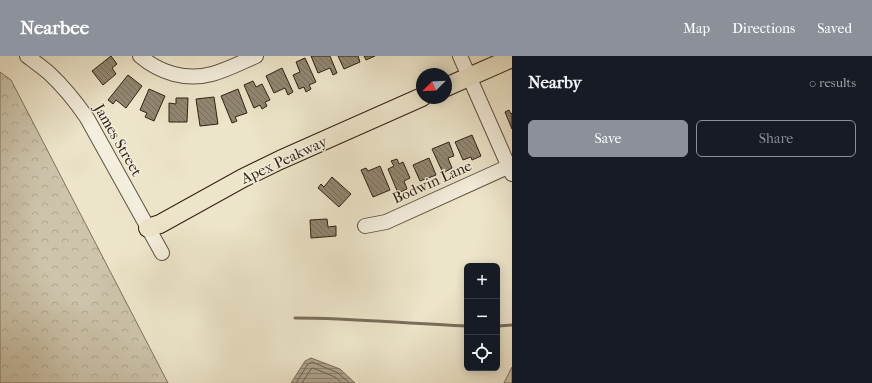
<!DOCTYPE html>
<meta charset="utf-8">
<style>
:root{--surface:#171b24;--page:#20242c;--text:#f1f3f6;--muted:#9ea1a6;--line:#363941;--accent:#8c9099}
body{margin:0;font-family:"IM FELL French Canon",serif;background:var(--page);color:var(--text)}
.controls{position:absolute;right:12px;bottom:12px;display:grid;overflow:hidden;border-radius:6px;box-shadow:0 2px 10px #0003}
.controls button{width:36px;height:36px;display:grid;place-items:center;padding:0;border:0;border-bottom:1px solid var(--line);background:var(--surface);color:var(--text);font:20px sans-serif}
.compass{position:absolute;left:416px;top:12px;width:36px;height:36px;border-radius:50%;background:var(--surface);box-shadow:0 2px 10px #0003;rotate:246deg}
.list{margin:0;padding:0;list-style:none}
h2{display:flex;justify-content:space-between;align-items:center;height:52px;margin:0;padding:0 16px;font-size:17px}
h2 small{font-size:13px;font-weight:400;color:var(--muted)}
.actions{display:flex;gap:8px;padding:12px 16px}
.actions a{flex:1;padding:9px 0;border:1px solid var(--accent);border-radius:6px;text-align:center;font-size:14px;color:var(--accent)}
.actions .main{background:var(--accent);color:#fff}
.icon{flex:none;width:22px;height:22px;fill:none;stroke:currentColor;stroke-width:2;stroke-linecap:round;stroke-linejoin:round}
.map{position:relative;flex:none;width:512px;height:327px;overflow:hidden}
header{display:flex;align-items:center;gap:24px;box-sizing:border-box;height:56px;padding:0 20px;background:var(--accent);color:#fff}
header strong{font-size:19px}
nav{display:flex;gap:22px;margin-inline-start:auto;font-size:14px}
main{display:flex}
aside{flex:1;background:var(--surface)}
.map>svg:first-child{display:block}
.grass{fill:#cdc4ab;stroke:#7e725f}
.forest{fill:url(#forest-crowns);stroke:#7e725f}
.water{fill:url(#water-rules);stroke:#7a6e5c}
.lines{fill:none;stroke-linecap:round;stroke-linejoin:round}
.shore{stroke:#6e6250;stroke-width:1}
.stream{stroke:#7a6e5c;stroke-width:3}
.building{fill:url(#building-back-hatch);stroke:#2f2113}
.minor-casing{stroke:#5e5241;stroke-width:16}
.major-casing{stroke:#2f2113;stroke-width:20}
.minor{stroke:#f3eedd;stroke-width:14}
.major{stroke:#ede5ca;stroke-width:18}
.labels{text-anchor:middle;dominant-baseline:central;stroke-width:3;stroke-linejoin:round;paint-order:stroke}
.street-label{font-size:15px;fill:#2f2113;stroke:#f3eedd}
</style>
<header>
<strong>Nearbee</strong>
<nav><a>Map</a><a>Directions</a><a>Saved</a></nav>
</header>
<main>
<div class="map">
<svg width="512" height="327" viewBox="0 0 512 327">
<defs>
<pattern id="forest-crowns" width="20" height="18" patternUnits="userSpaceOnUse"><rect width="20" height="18" fill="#cdc4ab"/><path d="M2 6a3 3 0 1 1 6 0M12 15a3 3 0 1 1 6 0" fill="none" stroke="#b0a892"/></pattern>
<pattern id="water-rules" width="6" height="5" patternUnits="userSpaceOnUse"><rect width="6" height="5" fill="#aca28c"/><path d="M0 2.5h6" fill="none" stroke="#8c8471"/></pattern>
<pattern id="building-back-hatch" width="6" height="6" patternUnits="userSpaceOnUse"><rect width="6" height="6" fill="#928772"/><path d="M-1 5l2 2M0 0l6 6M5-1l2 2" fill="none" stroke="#786e5c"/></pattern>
</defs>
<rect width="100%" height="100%" fill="#ede5ca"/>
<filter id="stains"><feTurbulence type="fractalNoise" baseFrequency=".005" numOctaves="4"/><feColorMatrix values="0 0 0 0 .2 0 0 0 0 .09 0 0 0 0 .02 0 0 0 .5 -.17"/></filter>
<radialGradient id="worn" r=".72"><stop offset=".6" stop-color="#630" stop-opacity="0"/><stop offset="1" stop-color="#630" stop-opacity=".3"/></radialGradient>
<polygon class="grass" points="512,311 512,327 504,327"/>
<polygon class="forest" points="0,16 11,24 168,327 0,327"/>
<polygon class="water" points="311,302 340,313 355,327 291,327 305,305"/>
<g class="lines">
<g class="shore">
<polyline points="296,327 308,308 312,306 338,317 349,327"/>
<polyline points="302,327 311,313 313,312 335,321 342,327"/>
</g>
<g class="stream">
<path d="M295,262c57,0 115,6 172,8"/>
<polyline points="497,270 512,269"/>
</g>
</g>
<g class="building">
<polygon points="111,0 117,8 112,12 116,18 103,29 92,15"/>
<polygon points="311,0 330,0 337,17 333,19 330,12 318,17"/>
<polygon points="338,0 358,0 360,6 344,13"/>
<polygon points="364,0 375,0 366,4"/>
<polygon points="305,2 316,26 309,29 311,33 306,36 304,31 299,33 293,19 300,16 296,6"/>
<polygon points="282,12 293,36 288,39 285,32 274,37 266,20"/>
<polygon points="128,19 142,30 126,52 116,44 113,48 108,44"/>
<polygon points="253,25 256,31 262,28 270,44 265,46 267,50 262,53 260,49 254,52 244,29"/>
<polygon points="149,33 165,40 154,65 145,61 147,57 140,54"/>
<polygon points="238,33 247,57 235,61 237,65 232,67 221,40"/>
<polygon points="214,41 218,68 200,70 196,43"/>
<polygon points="176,42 188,42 187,66 169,66 169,47 176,48"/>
<polygon points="509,54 511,58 512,57 512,73 505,56"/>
<polygon points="472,79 481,100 472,104 471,101 463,104 455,86"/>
<polygon points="449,86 454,100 448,102 452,112 443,117 432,93"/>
<polygon points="429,102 436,119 420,125 413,109"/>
<polygon points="397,103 399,108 403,106 410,122 404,125 407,133 398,137 388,113 394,110 391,105"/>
<polygon points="380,110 390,134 373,141 361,114 366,112 368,115"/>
<polygon points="332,121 351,138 339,151 318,132 321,128 324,131"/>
<polygon points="327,163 328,171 336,170 336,180 311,182 310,164"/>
</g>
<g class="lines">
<g class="minor-casing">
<g id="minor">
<path d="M27,0c8,6 15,11 22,17 15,14 27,29 38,45l75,135"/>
<path d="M140,0c20,17 46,25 72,18 15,-4 30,-12 44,-18"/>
<polyline points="460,0 512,118"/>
<polyline points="365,170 386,166 512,109"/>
</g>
</g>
<g class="major-casing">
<g id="major">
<polyline points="446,31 512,2"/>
<polyline points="148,172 160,168 243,122 280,104 422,41"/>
</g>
</g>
<use href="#minor" class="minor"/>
<use href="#major" class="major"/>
</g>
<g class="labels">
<g class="street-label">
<text transform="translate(118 84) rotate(60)">James Street</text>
<text transform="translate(284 104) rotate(-25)">Apex Peakway</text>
<text transform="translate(432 126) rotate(-24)">Bodwin Lane</text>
</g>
</g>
<rect width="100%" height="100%" filter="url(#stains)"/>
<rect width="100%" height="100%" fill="url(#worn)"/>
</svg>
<div class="controls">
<button>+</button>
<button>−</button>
<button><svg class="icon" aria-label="locate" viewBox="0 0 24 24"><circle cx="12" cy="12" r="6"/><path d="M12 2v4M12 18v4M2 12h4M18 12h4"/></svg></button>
</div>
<svg class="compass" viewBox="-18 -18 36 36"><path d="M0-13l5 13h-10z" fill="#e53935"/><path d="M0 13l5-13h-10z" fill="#9ea1a6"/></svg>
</div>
<aside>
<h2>Nearby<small>0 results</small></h2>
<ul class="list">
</ul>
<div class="actions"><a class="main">Save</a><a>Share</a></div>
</aside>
</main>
